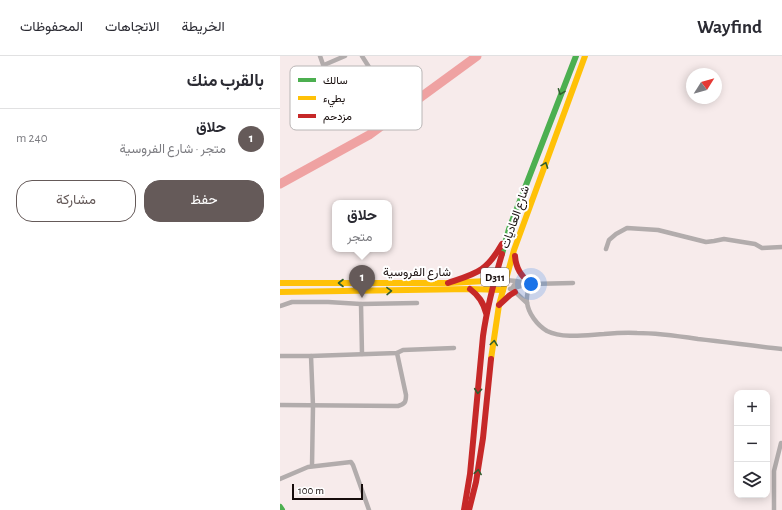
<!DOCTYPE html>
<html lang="ar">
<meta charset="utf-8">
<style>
:root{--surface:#fff;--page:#f2f2f3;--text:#2b2b33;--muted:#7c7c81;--line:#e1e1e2;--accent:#655a59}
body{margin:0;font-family:"Alegreya Sans",Vazirmatn,sans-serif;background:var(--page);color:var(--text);direction:rtl}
.controls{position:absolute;right:12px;bottom:12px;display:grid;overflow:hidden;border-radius:8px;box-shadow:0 2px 10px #0003}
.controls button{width:36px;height:36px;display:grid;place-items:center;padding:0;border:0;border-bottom:1px solid var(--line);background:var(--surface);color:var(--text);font:20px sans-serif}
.compass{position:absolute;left:406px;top:12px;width:36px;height:36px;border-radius:50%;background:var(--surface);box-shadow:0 2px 10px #0003;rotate:53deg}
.scale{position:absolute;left:12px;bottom:10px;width:71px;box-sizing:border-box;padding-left:4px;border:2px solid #160c0b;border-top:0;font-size:11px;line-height:14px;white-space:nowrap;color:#160c0b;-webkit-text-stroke:3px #fff;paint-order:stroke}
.you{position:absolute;left:251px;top:228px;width:14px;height:14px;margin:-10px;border:3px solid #fff;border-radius:50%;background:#1a73e8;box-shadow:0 0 0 6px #1a73e833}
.badge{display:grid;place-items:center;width:26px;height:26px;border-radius:50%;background:var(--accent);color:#fff;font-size:13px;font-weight:700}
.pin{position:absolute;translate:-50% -33px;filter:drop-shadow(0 1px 2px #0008)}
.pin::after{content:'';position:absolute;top:21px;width:14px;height:12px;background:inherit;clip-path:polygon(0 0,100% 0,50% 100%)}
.popup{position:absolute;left:52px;top:144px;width:60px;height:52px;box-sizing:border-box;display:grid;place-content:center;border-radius:8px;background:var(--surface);filter:drop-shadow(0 1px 3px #0005);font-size:13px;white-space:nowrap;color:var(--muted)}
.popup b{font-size:15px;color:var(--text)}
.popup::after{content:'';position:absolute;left:50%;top:100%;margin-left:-8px;border:8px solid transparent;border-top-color:var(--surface)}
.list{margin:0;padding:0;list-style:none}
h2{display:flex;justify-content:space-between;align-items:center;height:52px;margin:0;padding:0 16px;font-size:17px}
h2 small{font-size:13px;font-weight:400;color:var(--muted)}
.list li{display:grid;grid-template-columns:26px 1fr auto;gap:12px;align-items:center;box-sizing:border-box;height:60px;padding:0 16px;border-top:1px solid var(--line)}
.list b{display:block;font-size:15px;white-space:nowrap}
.list p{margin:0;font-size:13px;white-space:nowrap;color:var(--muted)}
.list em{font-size:13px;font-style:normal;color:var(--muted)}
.actions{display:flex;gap:8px;padding:12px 16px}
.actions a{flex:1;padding:9px 0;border:1px solid var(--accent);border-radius:16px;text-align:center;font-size:14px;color:var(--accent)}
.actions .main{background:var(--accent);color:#fff}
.icon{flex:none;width:22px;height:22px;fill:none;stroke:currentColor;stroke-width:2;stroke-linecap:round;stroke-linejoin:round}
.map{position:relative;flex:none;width:502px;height:454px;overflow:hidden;direction:ltr}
header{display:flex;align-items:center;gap:24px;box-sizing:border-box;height:56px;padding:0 20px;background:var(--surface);border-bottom:1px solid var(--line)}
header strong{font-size:19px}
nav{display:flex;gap:22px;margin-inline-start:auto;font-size:14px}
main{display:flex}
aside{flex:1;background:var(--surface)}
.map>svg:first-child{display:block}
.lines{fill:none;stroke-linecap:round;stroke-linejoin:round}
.river{stroke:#efa2a2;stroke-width:9}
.street{stroke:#b2acac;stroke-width:4.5}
.fast{stroke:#4caf50;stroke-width:6}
.slow{stroke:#ffc107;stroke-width:6}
.jam{stroke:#c62828;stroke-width:6}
.oneway{stroke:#315e2e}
.labels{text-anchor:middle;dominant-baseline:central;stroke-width:4;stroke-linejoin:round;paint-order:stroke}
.shield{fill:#fff;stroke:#5c5554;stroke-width:1}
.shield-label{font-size:11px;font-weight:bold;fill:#160c0b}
.street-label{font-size:12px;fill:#160c0b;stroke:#fff}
.key{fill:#fff;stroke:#b9b6b6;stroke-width:1}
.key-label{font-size:11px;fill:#160c0b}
</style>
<header>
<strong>Wayfind</strong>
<nav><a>الخريطة</a><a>الاتجاهات</a><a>المحفوظات</a></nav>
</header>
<main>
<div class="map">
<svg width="502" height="454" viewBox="0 0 502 454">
<rect width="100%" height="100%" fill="#f7ebeb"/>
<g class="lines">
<polyline class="river" points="0,128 89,79 197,0"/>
<g class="street">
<polyline points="40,0 58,51"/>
<polyline points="82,0 94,19"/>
<polyline points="44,9 65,0"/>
<polyline points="326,193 329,184 336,178 347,172 378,174 426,186 434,185 444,183 475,188 482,192 502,191"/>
<polyline points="226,224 236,225 250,228 293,227"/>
<polyline points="240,226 234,229 232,233 247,247"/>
<path d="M250,228c-2,6 -4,12 -3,18 1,11 10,23 20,29 16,8 40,4 57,3 11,-1 22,-2 33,-1 21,0 41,3 61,6 28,3 56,7 84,10"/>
<polyline points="230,233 248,228"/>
<polyline points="81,248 82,298"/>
<polyline points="0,250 12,246 48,246 81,248 137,247"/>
<polyline points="0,300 31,300 117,297 123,294 174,292"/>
<polyline points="31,300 33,350 32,410"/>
<path d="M0,349l118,1c7,-2 8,-4 8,-11l-9,-42"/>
<polyline points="0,423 28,411 71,406 73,409 89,454"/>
<polyline points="494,454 494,415 501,387"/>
</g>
<g class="fast">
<polyline points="222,198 229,173 296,0"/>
<polyline points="0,451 2,454"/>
</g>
<g class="slow">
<polyline points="0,227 168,227 226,224"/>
<polyline points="0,236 190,233 223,234"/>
<polyline points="211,303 219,249 234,194 305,0"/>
</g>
<g class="jam">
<path d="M235,200c1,13 6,19 15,28"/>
<path d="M168,227c29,-10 38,-11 54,-39"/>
<path d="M190,233c9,7 13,13 16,24"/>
<polyline points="219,249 230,239 235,236"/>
<path d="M184,454l6,-36 13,-138c4,-28 11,-55 19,-82"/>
<polyline points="189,454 196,426 203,382 211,303"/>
</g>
</g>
<defs><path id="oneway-chevron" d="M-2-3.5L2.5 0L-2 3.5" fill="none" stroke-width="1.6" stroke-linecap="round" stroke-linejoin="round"/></defs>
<g class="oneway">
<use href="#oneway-chevron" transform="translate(281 36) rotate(111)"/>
<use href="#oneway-chevron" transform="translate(265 109) rotate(-70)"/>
<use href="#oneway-chevron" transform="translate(61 227) rotate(180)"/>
<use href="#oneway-chevron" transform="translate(109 235) rotate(-1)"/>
<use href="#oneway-chevron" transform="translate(214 287) rotate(-82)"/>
<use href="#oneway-chevron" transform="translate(198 335) rotate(95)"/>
<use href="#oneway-chevron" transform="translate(198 416) rotate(-81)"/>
</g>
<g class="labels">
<rect class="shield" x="201" y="212" width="28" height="18" rx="3"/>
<g class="shield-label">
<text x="215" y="221">D311</text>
</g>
<g class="street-label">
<text transform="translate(235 161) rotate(-71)">شارع العاديات</text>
<text x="137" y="216">شارع الفروسية</text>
</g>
</g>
<rect x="10" y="10" width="132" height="64" rx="6" class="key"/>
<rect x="18" y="22" width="18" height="4" fill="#4caf50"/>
<rect x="18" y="40" width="18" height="4" fill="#ffc107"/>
<rect x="18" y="58" width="18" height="4" fill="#c62828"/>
<g class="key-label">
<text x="43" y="28">سالك</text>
<text x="43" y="46">بطيء</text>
<text x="43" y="64">مزدحم</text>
</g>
</svg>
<div class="controls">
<button>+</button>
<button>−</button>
<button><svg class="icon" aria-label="layers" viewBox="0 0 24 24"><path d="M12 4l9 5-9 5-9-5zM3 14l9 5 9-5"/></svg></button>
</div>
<svg class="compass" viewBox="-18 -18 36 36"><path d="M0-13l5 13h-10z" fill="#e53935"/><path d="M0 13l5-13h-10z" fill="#7c7c81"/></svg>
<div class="scale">100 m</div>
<div class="you"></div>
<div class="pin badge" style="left:82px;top:242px">1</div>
<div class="popup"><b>حلاق</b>متجر</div>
</div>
<aside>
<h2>بالقرب منك<small></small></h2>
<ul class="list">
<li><span class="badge">1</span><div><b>حلاق</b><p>متجر · شارع الفروسية</p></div><em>240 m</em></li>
</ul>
<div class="actions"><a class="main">حفظ</a><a>مشاركة</a></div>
</aside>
</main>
